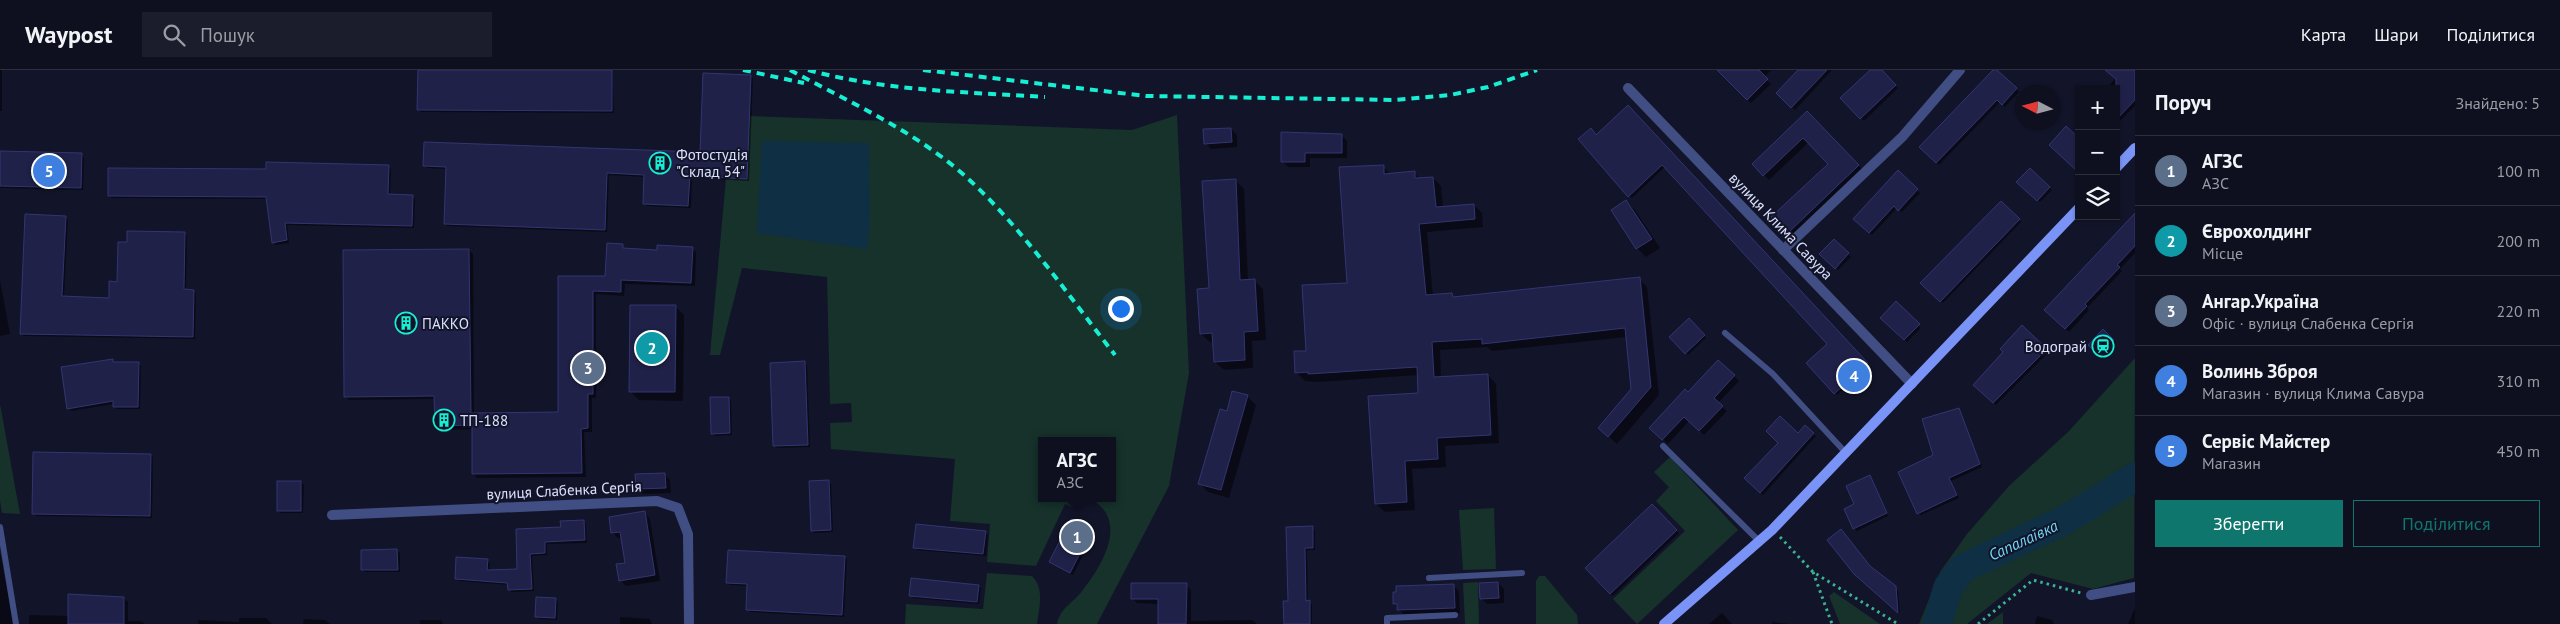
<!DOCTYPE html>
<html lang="uk">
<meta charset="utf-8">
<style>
:root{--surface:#0e0f1f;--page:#1c1d2c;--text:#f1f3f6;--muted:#9b9ca4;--line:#2e2f3d;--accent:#0f766e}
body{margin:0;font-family:"PT Sans",sans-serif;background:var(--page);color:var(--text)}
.controls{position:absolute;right:15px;top:15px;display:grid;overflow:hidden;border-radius:0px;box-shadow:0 1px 4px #0004}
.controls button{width:45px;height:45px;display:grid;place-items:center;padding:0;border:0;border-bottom:1px solid var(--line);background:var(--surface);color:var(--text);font:25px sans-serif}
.compass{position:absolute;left:2015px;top:15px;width:45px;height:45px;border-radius:50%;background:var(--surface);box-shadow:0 1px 4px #0004;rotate:276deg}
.you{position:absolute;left:1120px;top:238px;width:18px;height:18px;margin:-12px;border:4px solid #fff;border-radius:50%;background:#1a73e8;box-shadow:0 0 0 8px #1a73e833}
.badge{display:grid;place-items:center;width:32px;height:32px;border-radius:50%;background:var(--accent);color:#fff;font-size:16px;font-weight:700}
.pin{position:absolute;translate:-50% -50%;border:2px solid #fff;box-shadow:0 1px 5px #0006}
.popup{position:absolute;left:1038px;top:367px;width:78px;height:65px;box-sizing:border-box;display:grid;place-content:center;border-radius:0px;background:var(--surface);filter:drop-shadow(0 1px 4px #0005);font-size:16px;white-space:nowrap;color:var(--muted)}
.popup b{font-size:19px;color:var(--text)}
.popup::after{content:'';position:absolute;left:50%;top:100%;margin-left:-10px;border:10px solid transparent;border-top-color:var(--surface)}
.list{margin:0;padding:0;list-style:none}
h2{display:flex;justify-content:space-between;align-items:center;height:65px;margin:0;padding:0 20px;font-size:21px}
h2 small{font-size:16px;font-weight:400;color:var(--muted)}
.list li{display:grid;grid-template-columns:32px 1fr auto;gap:15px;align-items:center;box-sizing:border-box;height:70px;padding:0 20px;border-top:1px solid var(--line)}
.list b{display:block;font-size:19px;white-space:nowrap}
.list p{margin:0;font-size:16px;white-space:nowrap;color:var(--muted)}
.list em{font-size:16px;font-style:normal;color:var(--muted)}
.actions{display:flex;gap:10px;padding:15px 20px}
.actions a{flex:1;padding:11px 0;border:1px solid var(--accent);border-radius:0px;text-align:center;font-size:18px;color:var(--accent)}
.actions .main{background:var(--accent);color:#fff}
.icon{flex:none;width:28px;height:28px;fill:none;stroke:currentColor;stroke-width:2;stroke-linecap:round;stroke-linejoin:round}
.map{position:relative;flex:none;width:2135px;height:554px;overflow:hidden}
header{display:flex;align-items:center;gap:30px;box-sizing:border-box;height:70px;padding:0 25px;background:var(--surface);border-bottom:1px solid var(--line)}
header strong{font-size:24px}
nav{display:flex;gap:28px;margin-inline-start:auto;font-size:18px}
.search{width:350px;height:45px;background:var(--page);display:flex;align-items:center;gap:12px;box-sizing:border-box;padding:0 18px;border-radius:0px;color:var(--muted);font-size:19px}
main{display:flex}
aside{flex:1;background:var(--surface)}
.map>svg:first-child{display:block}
.green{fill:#16322b}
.water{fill:#0f2f45}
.shadow{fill:#0007}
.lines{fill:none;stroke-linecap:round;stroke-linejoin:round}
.river{stroke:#0f2f45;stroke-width:29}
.building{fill:#202148;stroke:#333573}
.path{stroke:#39b490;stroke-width:3;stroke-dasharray:2.5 4;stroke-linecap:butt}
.lane{stroke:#414e84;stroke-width:6}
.street{stroke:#414e84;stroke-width:10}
.secondary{stroke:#7a93f6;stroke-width:10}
.rail{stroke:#16efd3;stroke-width:4;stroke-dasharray:8 6;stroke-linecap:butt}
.labels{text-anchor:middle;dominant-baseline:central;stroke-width:4;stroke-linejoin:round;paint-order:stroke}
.poi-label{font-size:15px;fill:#dce0fd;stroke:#121429;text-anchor:start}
.street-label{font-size:15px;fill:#dce0fd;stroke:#121429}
.water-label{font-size:16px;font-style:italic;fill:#72d7f5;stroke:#121429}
</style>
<header>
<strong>Waypost</strong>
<div class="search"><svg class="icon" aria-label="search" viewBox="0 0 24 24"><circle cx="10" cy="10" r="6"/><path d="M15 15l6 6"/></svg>Пошук</div>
<nav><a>Карта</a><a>Шари</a><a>Поділитися</a></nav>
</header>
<main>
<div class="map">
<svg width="2135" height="554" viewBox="0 0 2135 554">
<rect width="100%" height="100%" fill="#121429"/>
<g class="green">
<path d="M1177,45l12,258 -20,113 -72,138h-40c3,-16 16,-21 25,-33 21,-26 48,-72 7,-93h23v-57h-70v57h43l-5,2 -4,9 -11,-5 -29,62 -49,-4 3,-38 -40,-3 5,-62 -124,-10 -1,-26 22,-1 -1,-19 -21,1 -3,-127 -85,-9 -22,87h-10l16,-177 23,-62 383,14z"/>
<polygon points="2135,288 2134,508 2093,519 2031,503 1967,554 1919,554 1940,502 1967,464 2009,416 2069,361"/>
<polygon points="0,334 20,444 2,443 0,431"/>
<polygon points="1670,387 1738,460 1637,554 1613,529 1685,461 1656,431 1669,417 1654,402"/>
<polygon points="1494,438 1496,499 1463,500 1459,440"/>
<path d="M987,503l45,3c13,13 7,32 5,48h-132l1,-20 77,5z"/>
<polygon points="1539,506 1545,506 1577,545 1578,554 1536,554 1536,511"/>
<polygon points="1478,512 1479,554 1465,554 1463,513"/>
<polygon points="1834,522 1880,554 1840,554 1829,526"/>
<polygon points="2003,542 2003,554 1987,554"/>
</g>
<polygon class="water" points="762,71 869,73 870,152 867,179 757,163"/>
<g class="shadow">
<rect x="0" y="0" width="2" height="41"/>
<polygon points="419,0 612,0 614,43 421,42 419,40"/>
<polygon points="1718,0 1771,0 1764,8 1771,14 1751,33"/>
<polygon points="1799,0 1832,0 1795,40 1777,23"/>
<polygon points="1872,0 1880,0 1898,18 1864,51 1842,29"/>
<polygon points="1995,0 2019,22 2005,37 2000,32 1939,95 1921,77"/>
<polygon points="2117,0 2135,0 2135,36 2116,55 2116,19 2106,19 2116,8"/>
<polygon points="750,6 753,8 749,111 692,108 691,138 647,136 644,134 646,107 609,105 607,162 447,156 445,154 447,99 427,98 425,96 701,84"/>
<polygon points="1628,37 1869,296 1837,325 1808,294 1829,274 1665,97 1632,128 1579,69 1597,66"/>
<polygon points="1807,43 1863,100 1793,168 1773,147 1830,94 1809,72 1769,110 1754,95"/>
<polygon points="1231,59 1237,65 1237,77 1211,79 1206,73"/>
<polygon points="1341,65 1347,71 1347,88 1310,88 1310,97 1288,97 1282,91"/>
<polygon points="0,82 81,84 84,87 83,120 0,118"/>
<polygon points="388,96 391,99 390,126 412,126 415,129 414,158 287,155 289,173 276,175 273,172 267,129 112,128 109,126 267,100"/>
<polygon points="1383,97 1391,105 1414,103 1421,109 1433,108 1441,116 1443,138 1474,135 1482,143 1483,157 1427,162 1433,226 1452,224 1455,228 1639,209 1647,217 1659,325 1617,374 1608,366 1632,319 1627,267 1492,281 1487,277 1440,280 1441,308 1488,305 1496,314 1499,373 1445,376 1446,397 1412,399 1415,440 1385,442 1376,434 1420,324 1419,305 1318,312 1305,311 1296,302 1348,214"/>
<polygon points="2030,99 2052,120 2040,132 2018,112"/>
<polygon points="1898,102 1920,123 1902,142 1897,138 1872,165 1855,149"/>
<polygon points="1235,110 1244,119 1248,211 1254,210 1263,219 1266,270 1252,271 1253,298 1224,300 1215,292 1214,272 1210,272 1201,264"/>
<polygon points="1626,131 1635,140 1660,178 1646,187 1637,178 1612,140"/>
<polygon points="2001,132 2021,152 1943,233 1922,213"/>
<polygon points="2135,144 2135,183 2120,199 2122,201 2087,238 2089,240 2069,262 2046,240"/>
<polygon points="65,147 68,150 64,227 110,229 119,213 184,163 187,166 186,221 194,221 196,223 195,269 24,266 21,263"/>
<polygon points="1834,170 1851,187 1838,200 1821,184"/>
<polygon points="622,175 626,179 658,181 692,178 696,182 695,216 625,214 624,226 596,224 596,328 592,328 592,362 584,362 586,407 477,408 473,404 473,359 440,360 436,356 435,329 349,330 345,326 469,180 473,184 474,344 559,343 560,207 607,207"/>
<polygon points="0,210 10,264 0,266"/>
<polygon points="1896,233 1921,258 1907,272 1882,248"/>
<polygon points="676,237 684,245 683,331 639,330 630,321"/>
<polygon points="1689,250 1706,268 1688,285 1671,267"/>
<polygon points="2022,257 2049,282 1996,335 1975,315 2005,283"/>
<polygon points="2103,261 2116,273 2103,288 2090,275"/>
<polygon points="112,290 115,293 138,293 141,296 140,339 117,339 114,334 71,341 69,338"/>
<polygon points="1718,291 1739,311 1718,333 1727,341 1704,365 1689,351 1668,374 1651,358 1688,324"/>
<polygon points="804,292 807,295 810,377 777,378 775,376"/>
<polygon points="1247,326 1256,335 1229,428 1208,422 1200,414 1227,342"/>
<polygon points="728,328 731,330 732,365 715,366 712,363"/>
<polygon points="1958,339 1982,397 1951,411 1959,428 1921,445 1918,443 1935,386"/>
<polygon points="1805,356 1816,366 1763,425 1746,408"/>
<polygon points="150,385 153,387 152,448 36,446 34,444"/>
<polygon points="664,404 670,410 671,423 643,424 637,418"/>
<polygon points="1872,409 1888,446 1857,461 1854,458 1855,435"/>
<polygon points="301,412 304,415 303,443 280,443 278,441"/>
<polygon points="829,412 831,414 833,462 814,463 812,460"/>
<polygon points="1652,436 1679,463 1613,526 1587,498"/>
<polygon points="645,443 650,449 660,511 626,516 620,510 626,494 622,468 618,468 612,462"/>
<polygon points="584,451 586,454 587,473 547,474 547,485 532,486 534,521 511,522 509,515 459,511 456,509 487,490 490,493 489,501 519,500 517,460 562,458"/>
<polygon points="1312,457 1315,460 1315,480 1307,480 1308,532 1312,534 1312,554 1286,554 1289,532 1287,458"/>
<polygon points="1091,461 1094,463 1073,505 1051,492"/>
<polygon points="985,462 988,465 986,486 917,480 915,477"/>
<polygon points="397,481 400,483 400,502 365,502 362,499"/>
<polygon points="0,482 14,554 0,554"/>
<polygon points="845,487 847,490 844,547 750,542 747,539 748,516 730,515 727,513"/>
<polygon points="1871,498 1898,520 1900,544 1858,506"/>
<polygon points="1498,513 1504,519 1504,533 1487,534 1481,528"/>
<polygon points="1186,515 1191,520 1191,551 1252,550 1257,554 1159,554 1159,534 1137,533 1132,528"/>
<polygon points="1453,515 1459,521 1460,543 1404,545 1394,534"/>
<polygon points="978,516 981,518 979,534 913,528 911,526"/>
<polygon points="124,528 128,532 128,551 141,551 145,554 29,554 29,545 69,546"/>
<polygon points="556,529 558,532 557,550 539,549 537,547"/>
<polygon points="2135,538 2135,554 2128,554"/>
<polygon points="1722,543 1732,554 1709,554"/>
<polygon points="2037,546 2052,550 2054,554 2035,554"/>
<polygon points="620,547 650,549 652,554 620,554"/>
<polygon points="239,548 266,548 272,554 198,554 198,550 239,552"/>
<polygon points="304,549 325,550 330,554 303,554"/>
<polygon points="420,550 441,550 443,554 420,554"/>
<polygon points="1772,552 1791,554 1772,554"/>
</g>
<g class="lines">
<polyline class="river" points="1937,554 1948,517 1963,498 2063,451 2135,407"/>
</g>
<g class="building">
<polygon points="418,0 612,0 612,41 417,40"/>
<polygon points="1717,0 1759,0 1768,9 1747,30"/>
<polygon points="1798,0 1827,0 1791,38 1776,23"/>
<polygon points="1870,0 1882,0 1896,15 1860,49 1840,28"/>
<polygon points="1993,0 1997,0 2017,18 2002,35 1997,30 1936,93 1919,77"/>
<polygon points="2105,0 2135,0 2135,30 2116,50 2116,9"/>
<polygon points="703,3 751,5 747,109 690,106 688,136 643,134 644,105 607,103 605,160 444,154 446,97 423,96 424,72 700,82"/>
<polygon points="1628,35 1868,293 1834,324 1806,293 1827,274 1662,95 1628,127 1578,69 1591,58 1596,65"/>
<polygon points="1807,41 1859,95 1787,164 1771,147 1828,94 1803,68 1763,106 1752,94"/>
<polygon points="2066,56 2079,68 2079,103 2049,75"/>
<polygon points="1231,58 1232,72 1204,74 1203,59"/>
<polygon points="1281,62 1342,64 1342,83 1305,83 1305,92 1281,92"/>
<polygon points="0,81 82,83 81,118 0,116"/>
<polygon points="266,92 389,95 388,124 413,125 412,156 285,153 287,170 272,173 266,127 108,126 108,98 266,99"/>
<polygon points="1384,95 1384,104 1415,101 1415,108 1433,107 1436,137 1474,134 1475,149 1419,154 1426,225 1452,223 1453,227 1640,207 1651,317 1608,367 1598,358 1631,319 1625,258 1482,274 1482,269 1432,272 1434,307 1488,304 1491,365 1437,368 1438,389 1405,391 1407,432 1375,434 1368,326 1418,323 1417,297 1308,304 1308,302 1295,303 1294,281 1306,281 1302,215 1347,213 1339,97"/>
<polygon points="2030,98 2050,117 2037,131 2016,112"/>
<polygon points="1898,100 1918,119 1898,141 1894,136 1869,163 1853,149"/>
<polygon points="1236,109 1240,210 1255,209 1258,261 1244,262 1245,290 1214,292 1212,263 1200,264 1197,219 1209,218 1202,111"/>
<polygon points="1626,130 1652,169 1636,179 1611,140"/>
<polygon points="2001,131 2020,149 1940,232 1920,213"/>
<polygon points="2135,143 2135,176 2117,195 2120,197 2085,234 2087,236 2065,259 2044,240"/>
<polygon points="25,144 66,146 62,226 109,228 109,211 117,212 118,172 127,172 127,161 185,162 184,219 194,220 193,267 20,264"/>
<polygon points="1834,169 1849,183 1835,199 1819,184"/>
<polygon points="607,173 623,174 623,178 657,180 657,175 693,177 691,213 621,210 621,222 593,221 593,324 588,324 588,358 581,359 582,403 472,404 472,355 435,356 434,326 344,327 343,180 469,179 471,343 558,342 558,206 605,206"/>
<polygon points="1896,231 1920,254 1904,270 1880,248"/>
<polygon points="630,235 676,235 675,322 629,322"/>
<polygon points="1689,248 1705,265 1685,284 1669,267"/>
<polygon points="2022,255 2047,279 1993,333 1973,315 2003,282 2000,279"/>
<polygon points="2103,259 2114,270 2099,286 2088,275"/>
<polygon points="113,289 113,292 139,292 138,337 113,337 113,331 67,339 61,297"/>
<polygon points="1718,290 1735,305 1714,328 1723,336 1699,361 1684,347 1662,370 1649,358 1685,319 1688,322"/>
<polygon points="805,291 808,375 773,376 770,293"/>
<polygon points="1232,321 1248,325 1221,420 1198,414 1220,339 1227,341"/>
<polygon points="710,327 729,327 730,363 711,364"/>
<polygon points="1959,338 1980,394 1949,408 1957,425 1917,444 1898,402 1933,385 1922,349"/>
<polygon points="1780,346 1798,363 1805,355 1814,363 1760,423 1744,408 1778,373 1766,361"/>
<polygon points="33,382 151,384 150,446 32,444"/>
<polygon points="665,403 666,418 636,419 635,404"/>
<polygon points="1870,405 1887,443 1853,459 1844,439 1854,434 1846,416"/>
<polygon points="829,410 831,460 811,461 809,411"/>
<rect x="277" y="411" width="24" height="30"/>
<polygon points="1652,434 1677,460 1610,524 1585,498"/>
<polygon points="645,441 655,505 619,511 616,494 625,493 620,462 611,463 609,447"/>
<polygon points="1071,449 1092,460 1070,503 1049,492"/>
<polygon points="584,450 585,470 545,472 545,483 530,484 532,519 508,520 507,513 455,509 456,487 488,489 487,500 517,499 516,459 561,457 560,451"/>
<polygon points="916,454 986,461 983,484 913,478"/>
<polygon points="1313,456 1313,478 1305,478 1306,531 1310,530 1310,554 1284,554 1283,531 1288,531 1286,457"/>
<polygon points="1841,459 1870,496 1896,516 1898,543 1854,504 1827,470"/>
<polygon points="397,479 398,500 361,500 361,480"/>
<polygon points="728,480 845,486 842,545 746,540 747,514 726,513"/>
<polygon points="911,508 979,515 977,532 909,526"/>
<polygon points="1498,512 1499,528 1480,529 1479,513"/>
<polygon points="1131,513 1187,513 1186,554 1158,554 1158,529 1131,529"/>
<polygon points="1454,514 1455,538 1397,540 1397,534 1393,534 1393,522 1396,522 1396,516"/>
<polygon points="68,524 124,527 124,554 68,554"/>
<polygon points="536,527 556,528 555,548 535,547"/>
</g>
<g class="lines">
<g class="path">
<polyline points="1780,467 1813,502 1898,554"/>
<polyline points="1813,502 1832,554"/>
<polyline points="1978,554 2033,510 2081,523"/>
</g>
<g class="lane">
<polyline points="1725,263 1773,304 1846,383"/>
<polyline points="1663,376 1759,471"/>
<polyline points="0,457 16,554"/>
<polyline points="1429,508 1522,503"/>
<polyline points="1387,554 1387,548 1455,545"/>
</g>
<g class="street">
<polyline points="1628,18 1912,314"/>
<polyline points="1783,180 1903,66 1960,0"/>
<polyline points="332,445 657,431 678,438 688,464 689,554"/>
<polyline points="2091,525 2135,517"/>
</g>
<g class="secondary">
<polyline points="2116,98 2135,78"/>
<polyline points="1664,554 1772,460 2079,138"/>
</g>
<g class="rail">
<polyline points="743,0 804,13"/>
<path d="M790,0c59,32 123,60 174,105 57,51 104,120 151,180"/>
<path d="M808,0c77,21 158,22 237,27"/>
<polyline points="923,0 1146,26 1395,30 1450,25 1488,17 1537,0"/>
</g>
</g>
<defs>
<g id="building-ring" transform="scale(1.125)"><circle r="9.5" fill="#121429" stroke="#16efd3" stroke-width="1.5"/><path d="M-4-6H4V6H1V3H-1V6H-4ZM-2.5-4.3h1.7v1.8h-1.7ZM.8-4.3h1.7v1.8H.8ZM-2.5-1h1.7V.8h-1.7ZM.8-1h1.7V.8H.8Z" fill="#16efd3"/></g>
<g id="station-ring" transform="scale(1.125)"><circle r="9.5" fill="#121429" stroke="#16efd3" stroke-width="1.5"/><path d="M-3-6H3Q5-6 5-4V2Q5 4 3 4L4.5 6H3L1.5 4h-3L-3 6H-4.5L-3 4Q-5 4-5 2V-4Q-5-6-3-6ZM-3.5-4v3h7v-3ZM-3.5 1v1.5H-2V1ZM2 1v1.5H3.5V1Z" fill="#16efd3"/></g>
</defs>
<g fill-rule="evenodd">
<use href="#building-ring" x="660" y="93"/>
<use href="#building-ring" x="406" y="253"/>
<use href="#station-ring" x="2103" y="276"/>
<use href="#building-ring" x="444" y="350"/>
</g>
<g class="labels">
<g class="poi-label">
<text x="676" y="84">Фотостудія<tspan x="676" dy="17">"Склад 54"</tspan></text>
<text x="422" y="253">ПАККО</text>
<text x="2087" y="276" text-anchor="end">Водограй</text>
<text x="460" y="350">ТП-188</text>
</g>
<g class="street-label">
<text transform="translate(1781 156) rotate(46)">вулиця Клима Савура</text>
<text transform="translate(564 420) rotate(-3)">вулиця Слабенка Сергія</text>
</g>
<g class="water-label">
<text transform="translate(2023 470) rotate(-25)">Сапалаївка</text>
</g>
</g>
</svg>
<div class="controls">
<button>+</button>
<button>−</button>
<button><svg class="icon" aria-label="layers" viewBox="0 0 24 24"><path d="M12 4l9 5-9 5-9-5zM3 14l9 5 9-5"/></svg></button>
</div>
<svg class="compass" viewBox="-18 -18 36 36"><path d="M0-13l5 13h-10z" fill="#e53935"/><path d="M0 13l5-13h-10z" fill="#9b9ca4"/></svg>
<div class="you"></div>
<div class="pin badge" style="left:1077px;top:467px;background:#5c6f8a">1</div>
<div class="popup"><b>АГЗС</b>АЗС</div>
<div class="pin badge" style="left:652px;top:278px;background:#0f9aa8">2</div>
<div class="pin badge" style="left:588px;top:298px;background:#5c6f8a">3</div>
<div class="pin badge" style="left:1854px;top:306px;background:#3f7fe0">4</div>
<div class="pin badge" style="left:49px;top:101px;background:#3f7fe0">5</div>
</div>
<aside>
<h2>Поруч<small>Знайдено: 5</small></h2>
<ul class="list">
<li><span class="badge" style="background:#5c6f8a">1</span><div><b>АГЗС</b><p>АЗС</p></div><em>100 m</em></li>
<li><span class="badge" style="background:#0f9aa8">2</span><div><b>Єврохолдинг</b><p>Місце</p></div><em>200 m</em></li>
<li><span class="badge" style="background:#5c6f8a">3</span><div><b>Ангар.Україна</b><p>Офіс · вулиця Слабенка Сергія</p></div><em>220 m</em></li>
<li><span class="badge" style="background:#3f7fe0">4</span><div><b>Волинь Зброя</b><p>Магазин · вулиця Клима Савура</p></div><em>310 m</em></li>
<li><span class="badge" style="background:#3f7fe0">5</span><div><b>Сервіс Майстер</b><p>Магазин</p></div><em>450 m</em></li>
</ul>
<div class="actions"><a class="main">Зберегти</a><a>Поділитися</a></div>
</aside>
</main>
